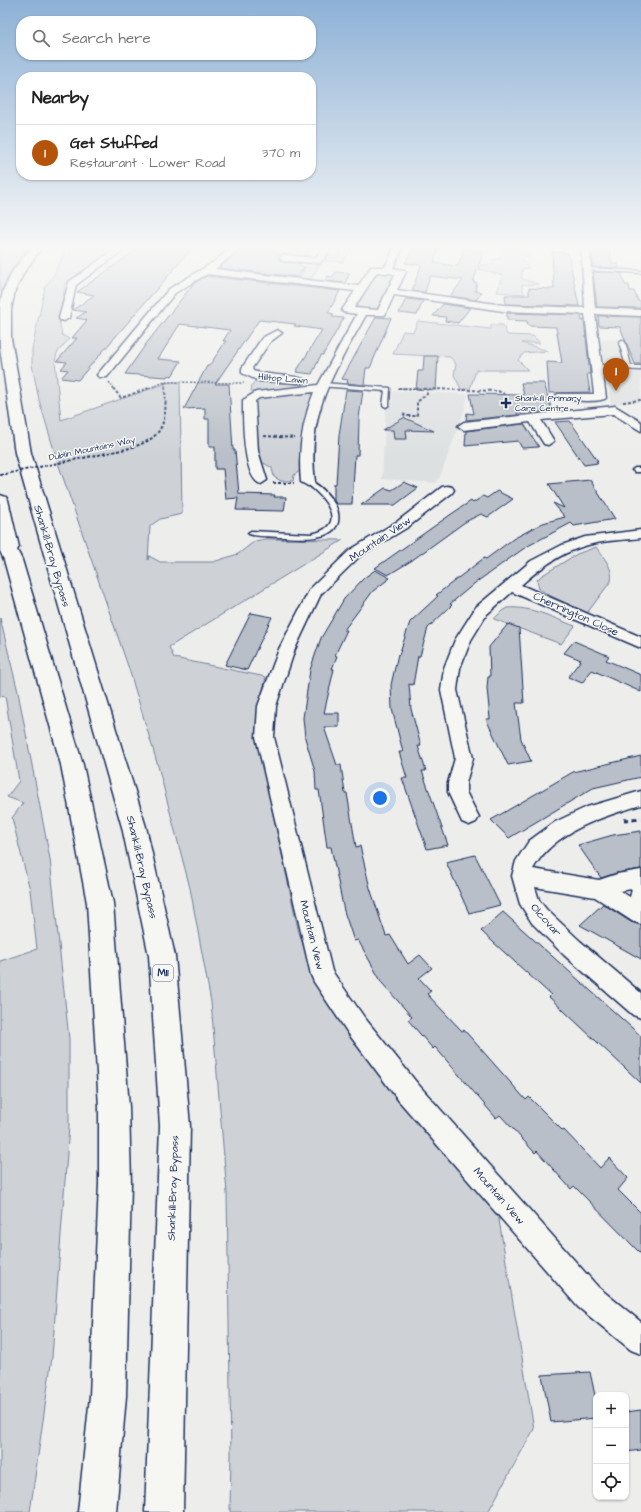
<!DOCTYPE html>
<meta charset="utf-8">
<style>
:root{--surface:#fff;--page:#f6f6f6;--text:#222;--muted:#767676;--line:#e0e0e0;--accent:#b45309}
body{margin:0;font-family:"Architects Daughter",sans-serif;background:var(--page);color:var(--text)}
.controls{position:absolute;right:12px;bottom:12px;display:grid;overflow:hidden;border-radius:8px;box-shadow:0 1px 3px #0004}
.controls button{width:36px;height:36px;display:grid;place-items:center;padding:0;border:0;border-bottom:1px solid var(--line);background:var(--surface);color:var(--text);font:20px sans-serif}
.you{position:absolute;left:380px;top:798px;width:14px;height:14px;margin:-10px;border:3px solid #fff;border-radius:50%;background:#1a73e8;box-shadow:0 0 0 6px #1a73e833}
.badge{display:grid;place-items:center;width:26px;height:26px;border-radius:50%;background:var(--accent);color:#fff;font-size:13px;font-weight:700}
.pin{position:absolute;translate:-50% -33px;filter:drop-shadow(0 1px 2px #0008)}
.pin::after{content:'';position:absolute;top:21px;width:14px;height:12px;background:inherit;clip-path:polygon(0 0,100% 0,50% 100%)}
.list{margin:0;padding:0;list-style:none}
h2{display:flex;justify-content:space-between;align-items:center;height:52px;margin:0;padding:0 16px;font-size:17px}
h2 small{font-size:13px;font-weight:400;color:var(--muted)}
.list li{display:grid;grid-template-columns:26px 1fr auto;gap:12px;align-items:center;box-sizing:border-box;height:56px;padding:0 16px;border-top:1px solid var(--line)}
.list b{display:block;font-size:15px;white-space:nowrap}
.list p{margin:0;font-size:13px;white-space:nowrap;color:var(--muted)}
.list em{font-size:13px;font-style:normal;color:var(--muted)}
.icon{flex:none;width:22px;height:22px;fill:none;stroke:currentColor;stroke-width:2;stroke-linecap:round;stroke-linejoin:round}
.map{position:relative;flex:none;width:641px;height:1512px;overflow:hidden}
.search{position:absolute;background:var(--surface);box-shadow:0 1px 3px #0004;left:16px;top:16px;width:300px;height:44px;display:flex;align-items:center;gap:10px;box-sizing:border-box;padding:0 14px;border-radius:16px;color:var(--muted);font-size:15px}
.panel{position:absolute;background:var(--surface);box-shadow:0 1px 3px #0004;left:16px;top:72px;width:300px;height:108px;border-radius:16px}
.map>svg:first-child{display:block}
.built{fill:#dde0e1}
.green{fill:#ced2d7;stroke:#74809a}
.building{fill:#b9bfc8;stroke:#1b2f5e}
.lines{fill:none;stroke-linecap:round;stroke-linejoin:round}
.lane-casing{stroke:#1b2f5e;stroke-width:3}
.street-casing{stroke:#1b2f5e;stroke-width:3}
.highway-casing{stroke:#1b2f5e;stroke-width:3}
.path-far2{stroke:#1b2f5e;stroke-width:1.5;stroke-dasharray:2 1.5;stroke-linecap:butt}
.path-far1{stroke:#1b2f5e;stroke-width:2;stroke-dasharray:3 2;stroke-linecap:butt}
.path{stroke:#1b2f5e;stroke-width:3;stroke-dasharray:5 3.5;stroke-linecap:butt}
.lane{fill:#f6f6f2;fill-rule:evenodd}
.street{fill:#f6f6f2;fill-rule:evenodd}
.highway{fill:#f6f6f2;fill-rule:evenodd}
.path-bridge{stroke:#1b2f5e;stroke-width:2;stroke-dasharray:3 2;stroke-linecap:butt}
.poi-dot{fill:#1b2f5e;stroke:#f6f6f2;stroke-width:1.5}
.labels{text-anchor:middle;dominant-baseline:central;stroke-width:3;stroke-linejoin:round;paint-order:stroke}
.far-street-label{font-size:9px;fill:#1b2f5e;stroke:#f6f6f2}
.far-poi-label{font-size:9px;fill:#1b2f5e;stroke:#f6f6f2;text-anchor:start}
.shield{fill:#f6f6f2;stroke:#5d6b8a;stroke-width:1}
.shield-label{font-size:10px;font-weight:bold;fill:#1b2f5e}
.street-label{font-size:11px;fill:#1b2f5e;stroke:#f6f6f2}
</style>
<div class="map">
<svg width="641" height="1512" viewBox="0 0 641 1512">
<rect width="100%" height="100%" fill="#edeeec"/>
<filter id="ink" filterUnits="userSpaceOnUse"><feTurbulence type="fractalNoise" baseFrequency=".025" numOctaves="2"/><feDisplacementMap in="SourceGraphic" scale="8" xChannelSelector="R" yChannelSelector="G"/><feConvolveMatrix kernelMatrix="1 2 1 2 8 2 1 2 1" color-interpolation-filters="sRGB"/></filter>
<g filter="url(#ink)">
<g class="built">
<polygon points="600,339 641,341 641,401 611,405"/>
<polygon points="393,391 468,394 464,411 440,477 435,483 382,479 386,407 391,407"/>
</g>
<g class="green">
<polygon points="0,246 29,246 10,272 0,292"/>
<polygon points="67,246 116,246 117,249 69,284 65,284 59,320 62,335 69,339 57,353 55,361 61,420 170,382 180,382 182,514 160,519 150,526 148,560 149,556 160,562 213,562 238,554 255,541 266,539 343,540 169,647 174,658 266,677 258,709 260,753 298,929 313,977 496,1202 534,1429 488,1512 230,1512 231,1453 227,1193 211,1002 190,888 158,766 129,669 57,460 39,400 32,365 32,349 45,287 53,276"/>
<polygon points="344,246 352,246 343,262 325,261 329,255 339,256"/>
<polygon points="506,246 529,246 526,249 530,254 521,259 529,268 522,269 522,279 539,284 521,285 525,294 497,292 502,275 479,269 481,265 494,265 490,259 499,259"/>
<polygon points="308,263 320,264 311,279 299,278"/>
<polygon points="375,270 397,273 376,311 353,308"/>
<polygon points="418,321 491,329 491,325 503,325 507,335 533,336 540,343 522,343 548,351 524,353 518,360 528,370 476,370 470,389 461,389 454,375 456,364 450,357 393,354 403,331 413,332"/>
<polygon points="255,381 260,381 312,386 254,392 251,391 252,385"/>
<polygon points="313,390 305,420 301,444 300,471 294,475 293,481 281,481 274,477 272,468 257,459 253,402 260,398"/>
<path d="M596,547c7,10 18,21 15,34l-24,32 -38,-18 -10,-6 -2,-9 4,-4 36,-22z"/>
<path d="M507,608c24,-2 46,10 68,18l-14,18 -67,-25 8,-8z"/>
<polygon points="0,618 18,692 50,859 69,1039 69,1126 52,1357 30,1512 0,1512 0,961 37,949 30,890 12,818 23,803 7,797 19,781 5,696 0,697"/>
</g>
<g class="building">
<polygon points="142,246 194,246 78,380 61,378 68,370 61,369 67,362 57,361 77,338 72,338 87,320 76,318 86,312 73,310 94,295 77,292"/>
<polygon points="245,246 313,246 306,256 283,254 278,258 283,262 301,263 299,266 305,267 297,277 219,268"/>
<polygon points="414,246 439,246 434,263 458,266 464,249 484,251 473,282 477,283 475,291 482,292 476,300 450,296 463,280 430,276 425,292 412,291 421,265 405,263"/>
<polygon points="591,246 609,246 612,264 618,264 619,268 593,267"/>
<polygon points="552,252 568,253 579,306 506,304 505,295 529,295 529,288 554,289"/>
<polygon points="336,272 350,273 345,283 325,281 328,276 332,277"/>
<polygon points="593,272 621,273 625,285 629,285 630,291 634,291 638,301 641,301 641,308 597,307"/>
<polygon points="207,276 340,291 328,313 334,314 332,317 344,318 323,355 321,355 312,374 296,372 322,330 294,326 296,324 259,320 215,384 229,384 233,450 235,450 239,494 275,495 274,497 286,497 284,511 236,510 238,498 226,499 223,469 215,469 215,447 209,447 209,419 205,419 205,408 184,409 207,366 209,366 226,341 223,341 230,330 180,324 158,359 181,361 172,376 168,375 167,377 125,374 146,344 194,283"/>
<polygon points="406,299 423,301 417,315 399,313"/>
<polygon points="443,304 470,308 458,323 445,321 446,317 433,316"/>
<polygon points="507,313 581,315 582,321 584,320 590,374 587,374 590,392 549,393 547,362 562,363 556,327 528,326 527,321 507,320"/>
<polygon points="598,316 641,317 641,364 635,364 620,327 599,326"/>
<polygon points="376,317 391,318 370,368 366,368 364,385 347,383 348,380 342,379"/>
<polygon points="424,356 438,356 436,390 416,389 418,371 423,371"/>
<polygon points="521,383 544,383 552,411 517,413 518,415 466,420 467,413 474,414 470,394 524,395"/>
<polygon points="346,390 363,391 359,418 358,455 355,455 352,504 336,504 334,500 334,484 336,484 339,435"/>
<polygon points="405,417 405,418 434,431 406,430 407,439 394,439 393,430 383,430"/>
<polygon points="570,421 598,461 596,461 598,463 584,465 555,422"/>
<polygon points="524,424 539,447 522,448 518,441 465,446 466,431"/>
<polygon points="590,480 615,519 574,526 571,523 526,547 475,583 450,604 452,605 428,628 420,656 418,656 413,685 409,684 411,709 421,746 418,746 426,771 422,771 448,845 427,849 402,778 407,778 399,752 403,752 392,709 391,685 398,654 399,655 410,622 438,596 436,595 484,558 486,559 513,539 543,523 565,517 553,503 564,508 549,484"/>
<polygon points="404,482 418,488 395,505 361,505 385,488 392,490"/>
<polygon points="497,491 513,499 488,517 481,514 465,522 411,561 388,575 375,568 450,515 471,501 473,503 483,496 487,498"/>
<polygon points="375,570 390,578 373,591 344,630 347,630 335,655 337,656 332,669 334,669 324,713 339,713 339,727 324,727 337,765 341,765 345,793 347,793 356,847 360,846 370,888 386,936 390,935 408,964 420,955 432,968 419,978 431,991 427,994 462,1031 464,1030 526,1100 529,1097 563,1131 564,1130 600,1168 609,1158 628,1178 618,1190 641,1213 641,1254 574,1186 571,1189 537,1151 535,1153 500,1115 496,1118 435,1047 433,1049 408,1020 412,1017 382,983 358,940 354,941 344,911 331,847 327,847 319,790 316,790 315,771 305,738 303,718 310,670 321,638 344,599 364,578"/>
<polygon points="251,613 272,617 247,670 225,665"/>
<polygon points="508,624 519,628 524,703 516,703 521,739 531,761 508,765 486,719 490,719 487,688 488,677 490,677 489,647"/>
<polygon points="574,641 609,656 606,660 641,675 641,692 592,670 582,683 568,677 581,660 564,653"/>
<polygon points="641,756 641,777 593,788 509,838 491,820 573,772"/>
<polygon points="641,831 641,869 617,873 601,878 578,845 613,835"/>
<polygon points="475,855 500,905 469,913 446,862"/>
<polygon points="603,904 631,922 641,925 641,959 580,925"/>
<polygon points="503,912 641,1036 641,1083 549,997 551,995 481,931"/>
<polygon points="590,1372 596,1400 596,1418 551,1422 542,1375"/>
<polygon points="641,1410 641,1450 626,1452 626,1412"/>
</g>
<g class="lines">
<g class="lane-casing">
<g id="lane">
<polygon points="587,268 641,271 641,273 585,270"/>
<polygon points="622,340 625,342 631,366 641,366 641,370 594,368 593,367 596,365 626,366 619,342"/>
<polygon points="322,383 390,388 389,405 386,407 383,405 385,391 320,386 320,384"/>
<polygon points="641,468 641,472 635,472 632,470 635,468"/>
<path d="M308,480c11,4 21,15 27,25 3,5 4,11 3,17 -6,21 -42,15 -59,15 -10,-1 -21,0 -30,-3l-1,-1 3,-2 60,3c39,-8 14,-37 -5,-51v-2z"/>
</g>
</g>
<g class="street-casing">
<g id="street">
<polygon points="119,246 129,246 76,285 69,318 64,321 60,320 59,318 69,282"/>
<path d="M234,246h10l-29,23 143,17 13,-19h14l10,-21h9l-11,22 11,2 2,2 -9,18 106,15 82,3 -4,-62h8l6,62 46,2v6l-46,-2 11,84c-5,5 -45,3 -50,-2l2,-2h36l-9,-80 -82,-3 -109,-16 -9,20h-19c-32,58 -60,97 -51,167l-2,3 -5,1 -7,-4c-3,-32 1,-60 13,-90l-55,6 -4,3 3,50 9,29 -6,4c-19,-5 -18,-68 -18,-84l13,-8 62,-7 39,-71 -14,-2 -1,-2 13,-19 -148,-17 -32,19 -68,84h-8l-2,-2 72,-86 43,-26zM377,272l18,2 -17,36 -24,-2z"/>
<polygon points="325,246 334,246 320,263 283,261 279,258 283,255 315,258"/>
<path d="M277,330l5,3 -12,9 -18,26 1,3c12,5 47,3 53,10l-2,2 -45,-2 -17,-8v-5l20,-30z"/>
<polygon points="615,406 641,422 641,431 613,414 541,420 554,441 548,445 544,444 530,422 464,430 458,426 464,422"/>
<polygon points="447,486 452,487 454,490 452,493 408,527 360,556 321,594 295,649 276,706 274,737 332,971 364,1017 417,1083 598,1287 641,1322 641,1354 631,1350 578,1307 399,1101 348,1033 314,982 311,975 256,737 258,706 279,649 310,589 350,550 398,521 442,487"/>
<path d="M641,530v8c-16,2 -33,2 -49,6 -27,6 -51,23 -71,41l120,52v11l-129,-56 -25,22 -16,26 -11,28 -3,22 16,68 -7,25v9l13,25 -3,5 -7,3 -7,-3 -14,-30v-9l7,-25 -14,-68 3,-22 11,-28 21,-33 55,-46 31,-16 23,-8z"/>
<path d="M641,791v14c-39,12 -87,26 -108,64l66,11 18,-6 24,-4v54l-9,-3 -37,-24 -60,-10 4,13 7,9 34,32 61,52v25l-8,-3 -69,-60 -32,-32 -12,-19 -8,-28 4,-15 13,-20 26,-19 32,-15zM632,889l-2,8 -10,-6z"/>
</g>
</g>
<g class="highway-casing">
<g id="highway">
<polygon points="32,246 43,246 24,272 15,291 11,310 11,338 31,453 146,827 175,956 190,1126 183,1512 145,1512 160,1126 149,956 122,827 15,453 0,347 0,305 3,291 13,271"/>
<polygon points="0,495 6,497 8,500 19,547 17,550 22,560 83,765 113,903 129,1107 131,1183 126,1396 116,1512 78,1512 90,1396 99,1183 99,1107 87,903 61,765 4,560 0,551"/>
</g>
</g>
<g class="path-far2">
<polyline points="109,382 114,389"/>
<polyline points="165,382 165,389"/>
<polyline points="398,388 424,389"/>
<polyline points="146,389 165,382 244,383"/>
</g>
<g class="path-far1">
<polyline points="113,388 121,398 149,388"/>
<polyline points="398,388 498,391 504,394"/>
<polyline points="623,402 641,400"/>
<polyline points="403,414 406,416 417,416 417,402 427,394 427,390"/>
<polyline points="264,436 295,438"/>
<path d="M117,451c42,-9 51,-20 48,-63"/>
<polyline points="273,483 294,483"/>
</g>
<polyline class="path" points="624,820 641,818"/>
<use href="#lane" class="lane"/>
<use href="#street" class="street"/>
<use href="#highway" class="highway"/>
<polyline class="path-bridge" points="0,475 117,451"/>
</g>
</g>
<linearGradient id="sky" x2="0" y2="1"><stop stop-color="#8db1d6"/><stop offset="0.54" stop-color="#f7f7f6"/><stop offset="1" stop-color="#f7f7f6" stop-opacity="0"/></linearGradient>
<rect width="641" height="458" fill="url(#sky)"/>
<path class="poi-dot" d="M504 397h4v4h4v4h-4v4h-4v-4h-4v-4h4z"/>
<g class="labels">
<g class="far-street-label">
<text transform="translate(283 379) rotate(5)">Hilltop Lawn</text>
<text transform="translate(92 449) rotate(-12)">Dublin Mountains Way</text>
</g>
<g class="far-poi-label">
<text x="515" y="398">Shankill Primary<tspan x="515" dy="10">Care Centre</tspan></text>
</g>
<rect class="shield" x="153" y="965" width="20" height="16" rx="3"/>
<g class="shield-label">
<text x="163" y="973">M11</text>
</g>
<g class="street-label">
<text transform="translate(380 539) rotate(-34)">Mountain View</text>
<text transform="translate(52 556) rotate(74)">Shankill-Bray Bypass</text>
<text transform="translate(576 614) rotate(24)">Cherrington Close</text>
<text transform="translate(142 867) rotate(77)">Shankill-Bray Bypass</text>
<text transform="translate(546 920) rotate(48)">Olcovar</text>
<text transform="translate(312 935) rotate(76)">Mountain View</text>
<text transform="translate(173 1188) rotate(-88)">Shankill-Bray Bypass</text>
<text transform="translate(499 1196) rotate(49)">Mountain View</text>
</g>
</g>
</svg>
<div class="controls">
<button>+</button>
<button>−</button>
<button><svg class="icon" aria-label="locate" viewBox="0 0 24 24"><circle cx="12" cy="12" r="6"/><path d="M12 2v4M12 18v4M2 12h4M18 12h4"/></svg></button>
</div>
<div class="you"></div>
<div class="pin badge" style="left:616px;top:391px">1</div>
<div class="search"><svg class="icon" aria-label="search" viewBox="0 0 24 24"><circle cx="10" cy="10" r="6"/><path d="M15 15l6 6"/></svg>Search here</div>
<section class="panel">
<h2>Nearby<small></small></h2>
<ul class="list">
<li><span class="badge">1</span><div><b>Get Stuffed</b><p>Restaurant · Lower Road</p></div><em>370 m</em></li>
</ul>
</section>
</div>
